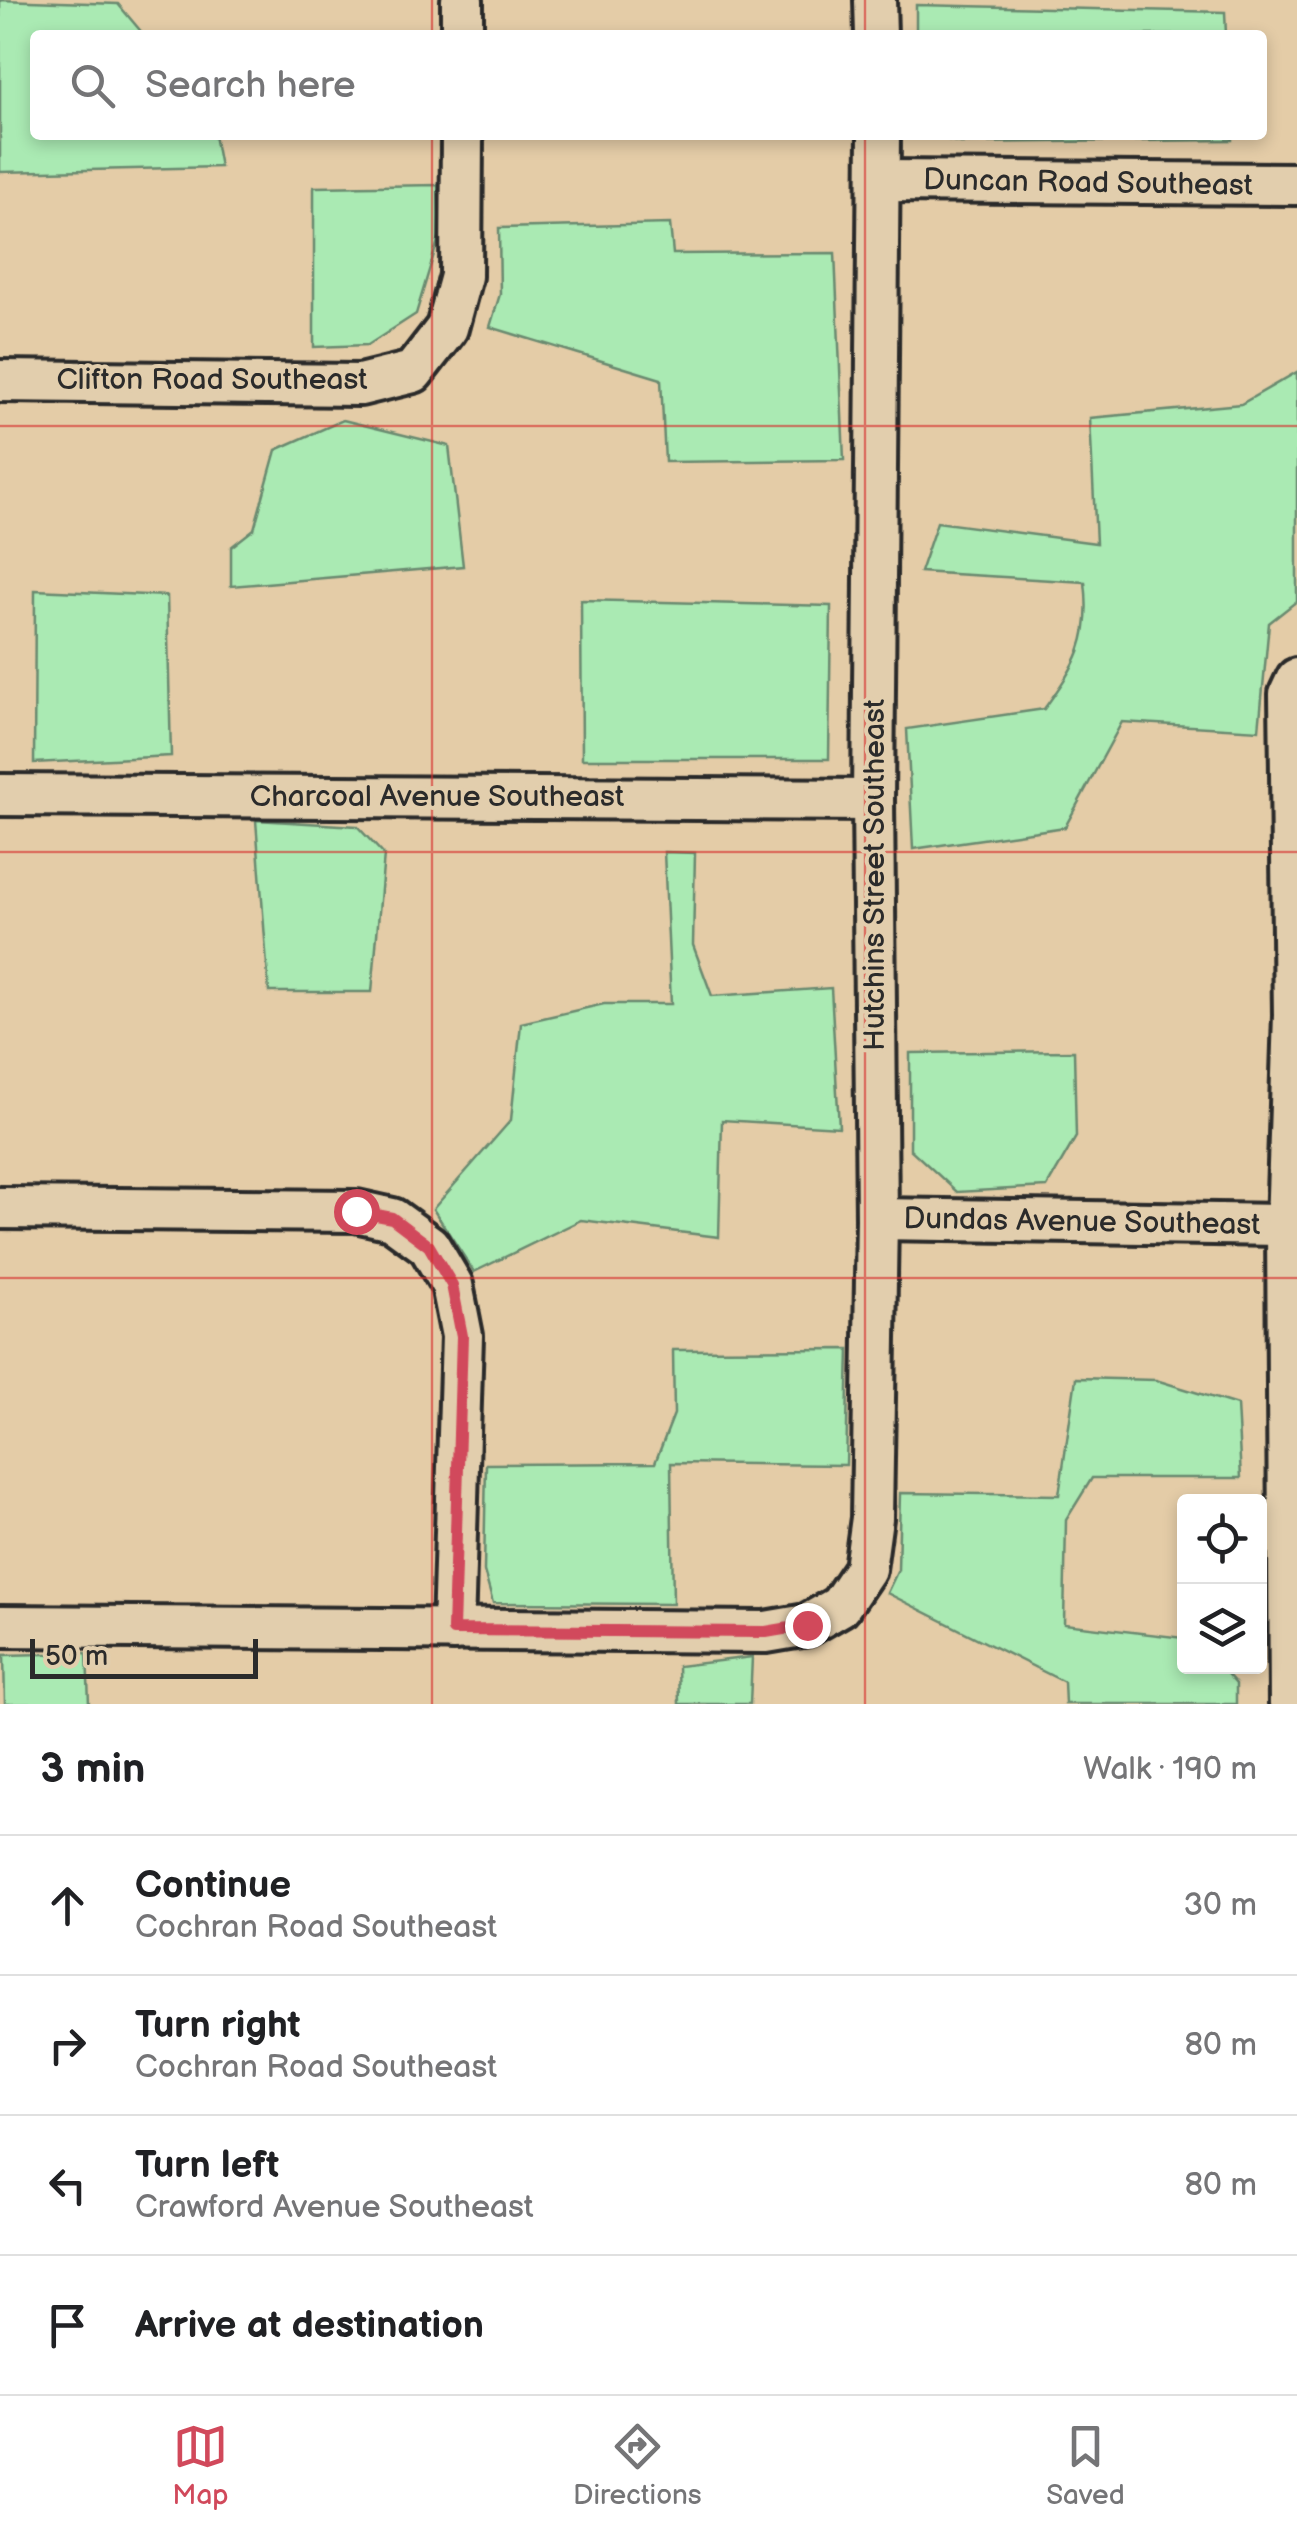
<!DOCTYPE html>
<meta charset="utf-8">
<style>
:root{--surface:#fff;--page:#f6f6f6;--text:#202124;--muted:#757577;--line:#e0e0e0;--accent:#d1495b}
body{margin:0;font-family:"Balsamiq Sans",sans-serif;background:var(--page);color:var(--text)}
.controls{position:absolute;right:30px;bottom:30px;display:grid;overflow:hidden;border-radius:10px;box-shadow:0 5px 15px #0003}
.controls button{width:90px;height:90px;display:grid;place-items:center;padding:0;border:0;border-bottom:2px solid var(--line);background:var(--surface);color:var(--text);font:50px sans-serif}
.scale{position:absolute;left:30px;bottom:25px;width:228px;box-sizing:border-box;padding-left:10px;border:5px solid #2b2b2b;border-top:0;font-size:28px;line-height:35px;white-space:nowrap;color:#2b2b2b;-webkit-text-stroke:8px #e2cead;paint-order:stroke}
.stop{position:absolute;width:30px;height:30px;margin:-22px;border:8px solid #d1495b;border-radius:50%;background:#fff}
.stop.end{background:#d1495b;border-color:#fff;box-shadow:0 2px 10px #0008}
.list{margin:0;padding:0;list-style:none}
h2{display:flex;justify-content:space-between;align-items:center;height:130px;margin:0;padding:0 40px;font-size:42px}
h2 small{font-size:32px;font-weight:400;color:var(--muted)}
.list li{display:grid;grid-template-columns:65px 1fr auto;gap:30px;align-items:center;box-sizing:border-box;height:140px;padding:0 40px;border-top:2px solid var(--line)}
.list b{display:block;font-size:38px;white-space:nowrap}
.list p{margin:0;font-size:32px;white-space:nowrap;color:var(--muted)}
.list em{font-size:32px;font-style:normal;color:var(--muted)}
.icon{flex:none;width:55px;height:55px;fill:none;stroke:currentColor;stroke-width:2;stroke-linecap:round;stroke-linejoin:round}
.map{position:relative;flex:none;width:1297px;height:1704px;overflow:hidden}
.search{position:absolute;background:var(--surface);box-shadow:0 5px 15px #0003;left:30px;right:30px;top:30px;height:110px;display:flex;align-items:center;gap:25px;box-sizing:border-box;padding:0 35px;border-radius:10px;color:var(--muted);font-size:38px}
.sheet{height:690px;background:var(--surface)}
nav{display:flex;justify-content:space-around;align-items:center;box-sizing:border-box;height:140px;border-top:2px solid var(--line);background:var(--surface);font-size:28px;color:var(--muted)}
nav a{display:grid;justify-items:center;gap:5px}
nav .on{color:var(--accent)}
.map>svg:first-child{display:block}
.green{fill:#aaeab3;stroke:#6a8a6f;stroke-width:2.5}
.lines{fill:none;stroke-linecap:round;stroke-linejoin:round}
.minor-casing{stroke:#2b2b2b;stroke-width:48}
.minor{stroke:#e2cead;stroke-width:40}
.route{stroke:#d1495b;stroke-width:12}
.grid{fill:none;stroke:#d62828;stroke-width:2.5;stroke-opacity:0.55}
.labels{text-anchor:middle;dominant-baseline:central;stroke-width:8;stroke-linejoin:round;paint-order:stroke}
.street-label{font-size:30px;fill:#2b2b2b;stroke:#e2cead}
</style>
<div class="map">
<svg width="1297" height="1704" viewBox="0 0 1297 1704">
<rect width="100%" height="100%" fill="#e4cca7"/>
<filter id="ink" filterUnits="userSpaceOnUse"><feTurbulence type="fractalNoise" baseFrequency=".01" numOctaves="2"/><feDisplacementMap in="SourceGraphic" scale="20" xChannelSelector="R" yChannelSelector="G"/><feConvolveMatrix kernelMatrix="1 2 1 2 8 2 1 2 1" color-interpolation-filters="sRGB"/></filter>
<g filter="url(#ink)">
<g class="green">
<polygon points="0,0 118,4 144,35 35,35 35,135 214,135 220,167 0,172"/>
<polygon points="916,5 1225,12 1226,35 916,35"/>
<polygon points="929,135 1232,135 1232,140 960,143"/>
<polygon points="438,185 440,234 416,314 368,345 314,347 314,187"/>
<polygon points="670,224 673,254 835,253 844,460 665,462 661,379 490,327 500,294 499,228"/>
<path d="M1297,372v229l-28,22 -10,107 -137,-8 -57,105 -152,22 -6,-120 137,-20c33,-45 48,-70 41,-127l-165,-10 17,-50 159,21 -6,-125 151,-14z"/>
<polygon points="343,420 449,446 463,566 231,586 231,547 254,529 276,450"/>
<polygon points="35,590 167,596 171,756 34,763"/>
<polygon points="581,600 831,606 829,759 582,759"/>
<polygon points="256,820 357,826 384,855 372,992 269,992"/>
<polygon points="664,852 695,853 693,945 712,996 831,988 839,1127 722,1120 719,1237 581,1220 474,1272 433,1209 511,1120 521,1023 604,1004 671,1004"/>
<polygon points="1074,1051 1076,1137 1047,1187 957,1192 910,1149 910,1053"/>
<polygon points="849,1349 846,1465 671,1463 673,1604 493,1603 484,1571 486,1464 655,1463 674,1414 673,1350"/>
<polygon points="1076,1378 1156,1380 1237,1405 1241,1478 1092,1478 1066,1520 1064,1624 1184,1638 1184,1666 1221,1667 1236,1684 1236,1704 1065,1704 1064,1682 887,1593 898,1570 900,1493 1059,1495"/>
<polygon points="87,1653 89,1704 5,1704 4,1655"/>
<polygon points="752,1657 750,1704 679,1704 678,1666"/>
</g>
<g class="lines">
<g class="minor-casing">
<g id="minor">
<polyline points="875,0 876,35"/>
<polyline points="462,35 462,0"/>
<polyline points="880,181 1297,184"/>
<polyline points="0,381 360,385 413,372 447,328 461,276 462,135"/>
<polyline points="0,795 873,800"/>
<polyline points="0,1208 356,1211 392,1219 429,1246 452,1285 462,1336 453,1630"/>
<polyline points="877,1219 1287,1225"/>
<polyline points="0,1626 766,1632 807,1625 840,1606 865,1569 872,1518 877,1219 873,800 879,135"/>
<polyline points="1290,1704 1287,1225 1294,1015 1290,694 1297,679"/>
</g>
</g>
<use href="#minor" class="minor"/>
</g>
</g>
<g class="lines" filter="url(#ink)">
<polyline class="route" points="356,1211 392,1218 429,1246 452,1285 462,1336 453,1630 766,1632 807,1625"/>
</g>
<path class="grid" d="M432,0v35M865,0v35M432,135v1569M865,135v1569M0,426h1297M0,852h1297M0,1278h1297"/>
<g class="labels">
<g class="street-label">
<text transform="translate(1088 183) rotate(1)">Duncan Road Southeast</text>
<text x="212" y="380">Clifton Road Southeast</text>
<text x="437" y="797">Charcoal Avenue Southeast</text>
<text transform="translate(875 875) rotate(-90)">Hutchins Street Southeast</text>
<text transform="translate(1082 1222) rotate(1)">Dundas Avenue Southeast</text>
</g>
</g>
</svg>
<div class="controls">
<button><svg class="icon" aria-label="locate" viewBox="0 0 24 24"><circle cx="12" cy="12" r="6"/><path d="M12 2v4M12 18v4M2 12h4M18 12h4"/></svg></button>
<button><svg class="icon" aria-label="layers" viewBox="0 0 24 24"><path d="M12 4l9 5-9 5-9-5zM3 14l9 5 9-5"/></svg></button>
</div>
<div class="scale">50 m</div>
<div class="stop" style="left:356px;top:1211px"></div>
<div class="stop end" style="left:807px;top:1625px"></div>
<div class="search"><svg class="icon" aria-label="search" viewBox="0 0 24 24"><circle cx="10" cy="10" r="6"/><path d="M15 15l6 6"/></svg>Search here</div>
</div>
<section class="sheet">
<h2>3 min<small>Walk · 190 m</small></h2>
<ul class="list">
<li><svg class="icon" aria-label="ahead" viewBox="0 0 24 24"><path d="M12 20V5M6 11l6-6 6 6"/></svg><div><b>Continue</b><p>Cochran Road Southeast</p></div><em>30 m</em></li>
<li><svg class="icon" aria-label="right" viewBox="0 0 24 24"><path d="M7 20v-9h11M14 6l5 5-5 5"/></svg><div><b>Turn right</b><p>Cochran Road Southeast</p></div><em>80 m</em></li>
<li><svg class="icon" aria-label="left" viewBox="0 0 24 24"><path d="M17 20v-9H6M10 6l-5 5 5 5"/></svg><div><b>Turn left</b><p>Crawford Avenue Southeast</p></div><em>80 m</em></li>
<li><svg class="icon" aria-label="arrive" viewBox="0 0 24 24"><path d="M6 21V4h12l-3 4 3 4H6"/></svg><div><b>Arrive at destination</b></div></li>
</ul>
</section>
<nav>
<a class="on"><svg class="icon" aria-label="map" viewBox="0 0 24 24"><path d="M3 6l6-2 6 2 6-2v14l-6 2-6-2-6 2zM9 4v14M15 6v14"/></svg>Map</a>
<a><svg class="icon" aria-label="directions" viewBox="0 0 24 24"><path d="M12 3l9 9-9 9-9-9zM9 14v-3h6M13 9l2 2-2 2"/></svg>Directions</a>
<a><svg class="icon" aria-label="saved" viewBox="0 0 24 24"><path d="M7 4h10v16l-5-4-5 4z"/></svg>Saved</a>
</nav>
